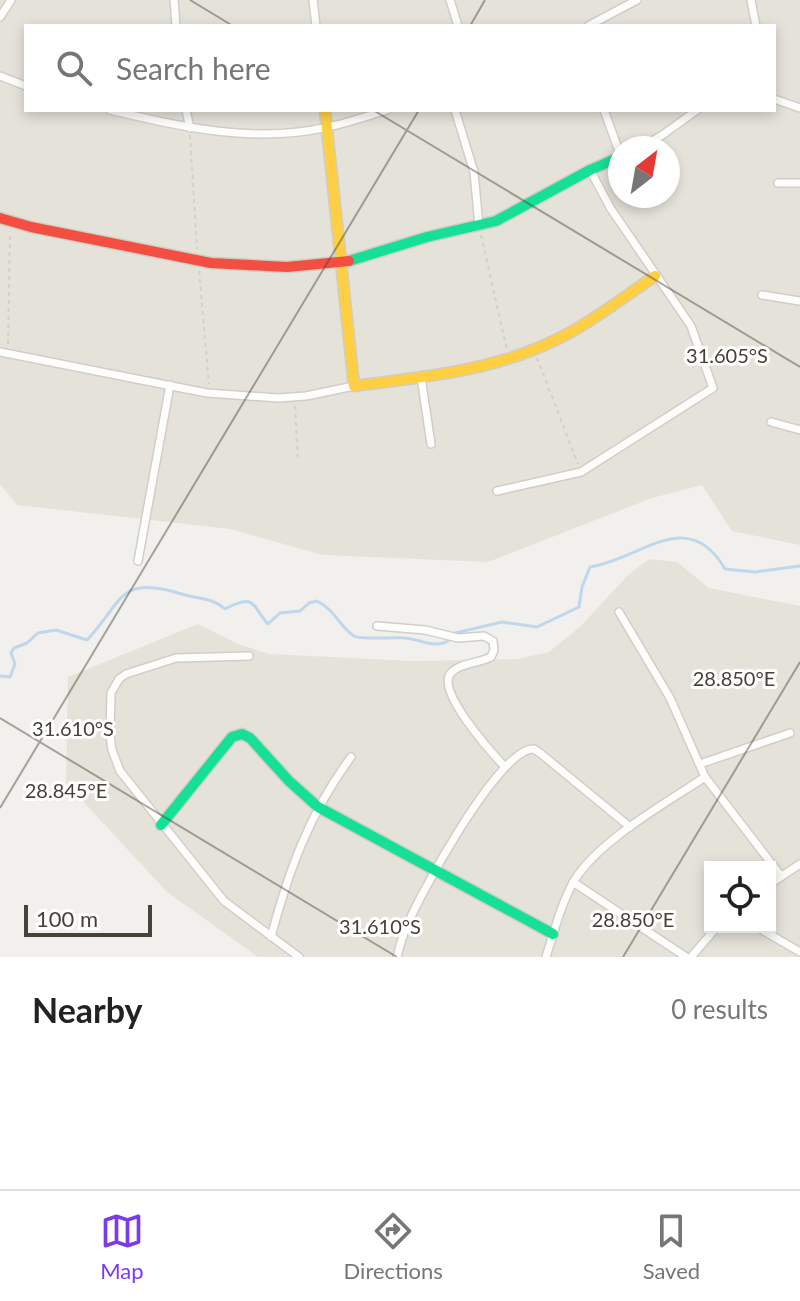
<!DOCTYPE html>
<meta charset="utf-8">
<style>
:root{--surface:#fff;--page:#f2f2f2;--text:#222;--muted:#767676;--line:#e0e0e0;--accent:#7c3aed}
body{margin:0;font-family:Lato,sans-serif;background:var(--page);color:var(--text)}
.controls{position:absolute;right:24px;bottom:24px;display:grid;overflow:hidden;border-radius:0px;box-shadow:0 4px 12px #0003}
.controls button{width:72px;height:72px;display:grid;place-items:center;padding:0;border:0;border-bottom:2px solid var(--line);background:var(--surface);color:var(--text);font:40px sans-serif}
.compass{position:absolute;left:608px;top:136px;width:72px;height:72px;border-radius:50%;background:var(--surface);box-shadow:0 4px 12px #0003;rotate:31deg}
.scale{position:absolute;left:24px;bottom:20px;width:128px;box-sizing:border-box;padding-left:8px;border:4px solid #474238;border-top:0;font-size:22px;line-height:28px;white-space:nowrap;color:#474238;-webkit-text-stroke:6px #fff;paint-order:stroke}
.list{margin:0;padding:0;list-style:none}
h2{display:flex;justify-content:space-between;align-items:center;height:104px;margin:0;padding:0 32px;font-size:34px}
h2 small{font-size:26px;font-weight:400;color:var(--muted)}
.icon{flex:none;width:44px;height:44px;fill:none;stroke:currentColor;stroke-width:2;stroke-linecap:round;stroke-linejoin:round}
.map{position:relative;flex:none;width:800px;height:957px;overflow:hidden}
.search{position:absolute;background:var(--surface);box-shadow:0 4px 12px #0003;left:24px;right:24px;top:24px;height:88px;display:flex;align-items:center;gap:20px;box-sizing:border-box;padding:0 28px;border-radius:0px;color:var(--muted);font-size:30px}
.sheet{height:232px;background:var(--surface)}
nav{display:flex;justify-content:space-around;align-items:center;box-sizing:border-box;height:112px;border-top:2px solid var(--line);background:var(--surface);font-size:22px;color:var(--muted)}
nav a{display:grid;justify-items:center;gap:4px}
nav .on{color:var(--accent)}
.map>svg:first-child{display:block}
.residential{fill:#e5e2da;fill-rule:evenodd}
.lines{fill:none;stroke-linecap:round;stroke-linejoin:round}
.stream{stroke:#bfd7ec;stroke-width:3}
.street-casing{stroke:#cfceca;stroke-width:10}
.fast-casing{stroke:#d0cdc3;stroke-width:13}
.slow-casing{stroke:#d0cdc3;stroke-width:13}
.jam-casing{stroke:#d0cdc3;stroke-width:13}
.path{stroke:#d1d0cb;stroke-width:2;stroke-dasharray:4 4;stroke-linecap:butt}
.street{stroke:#fdfdfc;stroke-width:7}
.fast{stroke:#16e098;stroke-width:10}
.slow{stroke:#ffcf43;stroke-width:10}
.jam{stroke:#f24e42;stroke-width:10}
.ticks{fill:none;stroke:#474238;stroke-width:2;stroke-opacity:0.45}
.ticks-label{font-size:20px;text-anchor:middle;fill:#474238;stroke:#fff;stroke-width:6;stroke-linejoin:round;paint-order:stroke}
</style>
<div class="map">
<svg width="800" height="957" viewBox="0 0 800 957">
<rect width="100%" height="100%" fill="#f1f0ec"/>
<g class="residential">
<path d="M0,0h800v545l-68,-14 -30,-46 -50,13 -164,64 -165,-7 -93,-26 -213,-24 -17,-21zM26,26h748v84h-748zM620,148h48v48h-48z"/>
<path d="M649,559l28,3 32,26 91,18v351h-542l-91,-65 -101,-109 2,-106 130,-53 40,20 31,10 144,7 105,-2 31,-7 32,-26 46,-50zM710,867h60v60h-60z"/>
</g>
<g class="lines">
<g class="stream">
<path d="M451,634l51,-12 35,5 42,-20 3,-20 8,-20c51,-8 98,-62 135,2l30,3 45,-6"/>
<path d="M0,676l10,1 5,-13 -4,-11 3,-5 13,-5 11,-10 18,-3 31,10c38,-41 31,-66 98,-45 15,4 28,3 40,14 32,-17 27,-2 43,15l12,-11 20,-2 9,-8 8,-2c18,9 23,26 37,35 6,4 40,1 51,2 15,1 29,11 43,3"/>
</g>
<g class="street-casing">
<g id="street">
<polyline points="174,0 176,26"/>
<polyline points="313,0 316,26"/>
<polyline points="450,0 458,26"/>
<polyline points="751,0 756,26"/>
<polyline points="0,17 11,0"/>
<polyline points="588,26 637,0"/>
<polyline points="0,76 26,86"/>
<polyline points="774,99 800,108"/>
<path d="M110,110c72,17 144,34 218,17 20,-4 39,-11 59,-17"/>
<polyline points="186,110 190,128"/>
<polyline points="455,110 474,172 479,226"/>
<polyline points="604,110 620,154"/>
<polyline points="639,148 661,136 697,110"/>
<polyline points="778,183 800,183"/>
<polyline points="762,295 800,301"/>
<polyline points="0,352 207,393 278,398 306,396 354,386"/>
<polyline points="421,377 431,444"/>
<polyline points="771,422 800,430"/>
<polyline points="497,491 581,472 713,388 691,326 611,209 590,170"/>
<polyline points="138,561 170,385"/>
<polyline points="619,612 670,698 705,777"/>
<path d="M377,626l48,4 33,8 26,-2 9,5 1,9 -3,7c-11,6 -32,6 -40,16 -16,17 40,79 53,93"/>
<polyline points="249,656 176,658 126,674 119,679 111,693 110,735 112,750 120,771 224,901 299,957"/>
<polyline points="700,764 790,733"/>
<polyline points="573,882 686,957"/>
<polyline points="770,884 800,864"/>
<polyline points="757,927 800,952"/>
<path d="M271,937c18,-67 38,-123 80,-180"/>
<path d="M397,957c2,-8 4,-16 7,-24 12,-33 96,-187 130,-184l6,4 90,74"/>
<path d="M546,957c8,-25 15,-53 28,-76 24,-40 92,-78 131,-104l76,99"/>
<polyline points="691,957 717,927"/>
</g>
</g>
<g class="fast-casing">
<g id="fast">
<polyline points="349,261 427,237 496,221 590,170 620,157"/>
<polyline points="161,825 232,737 242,734 250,738 289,781 318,807 553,934"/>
</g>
</g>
<g class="slow-casing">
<path id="slow" d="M325,110l29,276c62,-8 128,-14 186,-39 42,-17 78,-46 115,-71"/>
</g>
<g class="jam-casing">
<polyline id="jam" points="0,218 31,227 211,263 287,267 349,261"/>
</g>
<g class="path">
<polyline points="190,135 197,249"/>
<polyline points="481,235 507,350"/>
<polyline points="199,271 209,384"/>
<polyline points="8,344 10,231"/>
<polyline points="537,358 578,464"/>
<polyline points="295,406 298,461"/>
</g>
<use href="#street" class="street"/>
<use href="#fast" class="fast"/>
<use href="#slow" class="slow"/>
<use href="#jam" class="jam"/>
</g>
<path class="ticks" d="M190,0l43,26M470,26l15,-26M373,110l427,257M0,718l397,239M0,808l419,-698M623,957l177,-295"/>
<g class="ticks-label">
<text x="727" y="363">31.605°S</text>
<text x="734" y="686">28.850°E</text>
<text x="73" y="736">31.610°S</text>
<text x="66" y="798">28.845°E</text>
<text x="633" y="927">28.850°E</text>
<text x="380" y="934">31.610°S</text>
</g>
</svg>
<div class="controls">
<button><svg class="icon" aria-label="locate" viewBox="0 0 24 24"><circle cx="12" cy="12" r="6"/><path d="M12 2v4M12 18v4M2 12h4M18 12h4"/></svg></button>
</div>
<svg class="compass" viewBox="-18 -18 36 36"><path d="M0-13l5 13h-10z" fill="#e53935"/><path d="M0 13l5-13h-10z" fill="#767676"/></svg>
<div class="scale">100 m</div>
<div class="search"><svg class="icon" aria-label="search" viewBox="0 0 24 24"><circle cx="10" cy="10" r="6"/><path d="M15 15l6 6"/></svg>Search here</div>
</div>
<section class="sheet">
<h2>Nearby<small>0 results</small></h2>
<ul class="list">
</ul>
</section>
<nav>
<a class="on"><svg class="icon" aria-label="map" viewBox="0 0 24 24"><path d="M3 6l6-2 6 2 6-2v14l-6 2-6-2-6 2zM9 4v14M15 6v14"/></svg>Map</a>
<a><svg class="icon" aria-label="directions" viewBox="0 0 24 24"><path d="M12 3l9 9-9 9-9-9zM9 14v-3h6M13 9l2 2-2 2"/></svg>Directions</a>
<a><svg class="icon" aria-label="saved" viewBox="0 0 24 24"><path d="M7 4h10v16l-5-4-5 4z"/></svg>Saved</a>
</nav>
